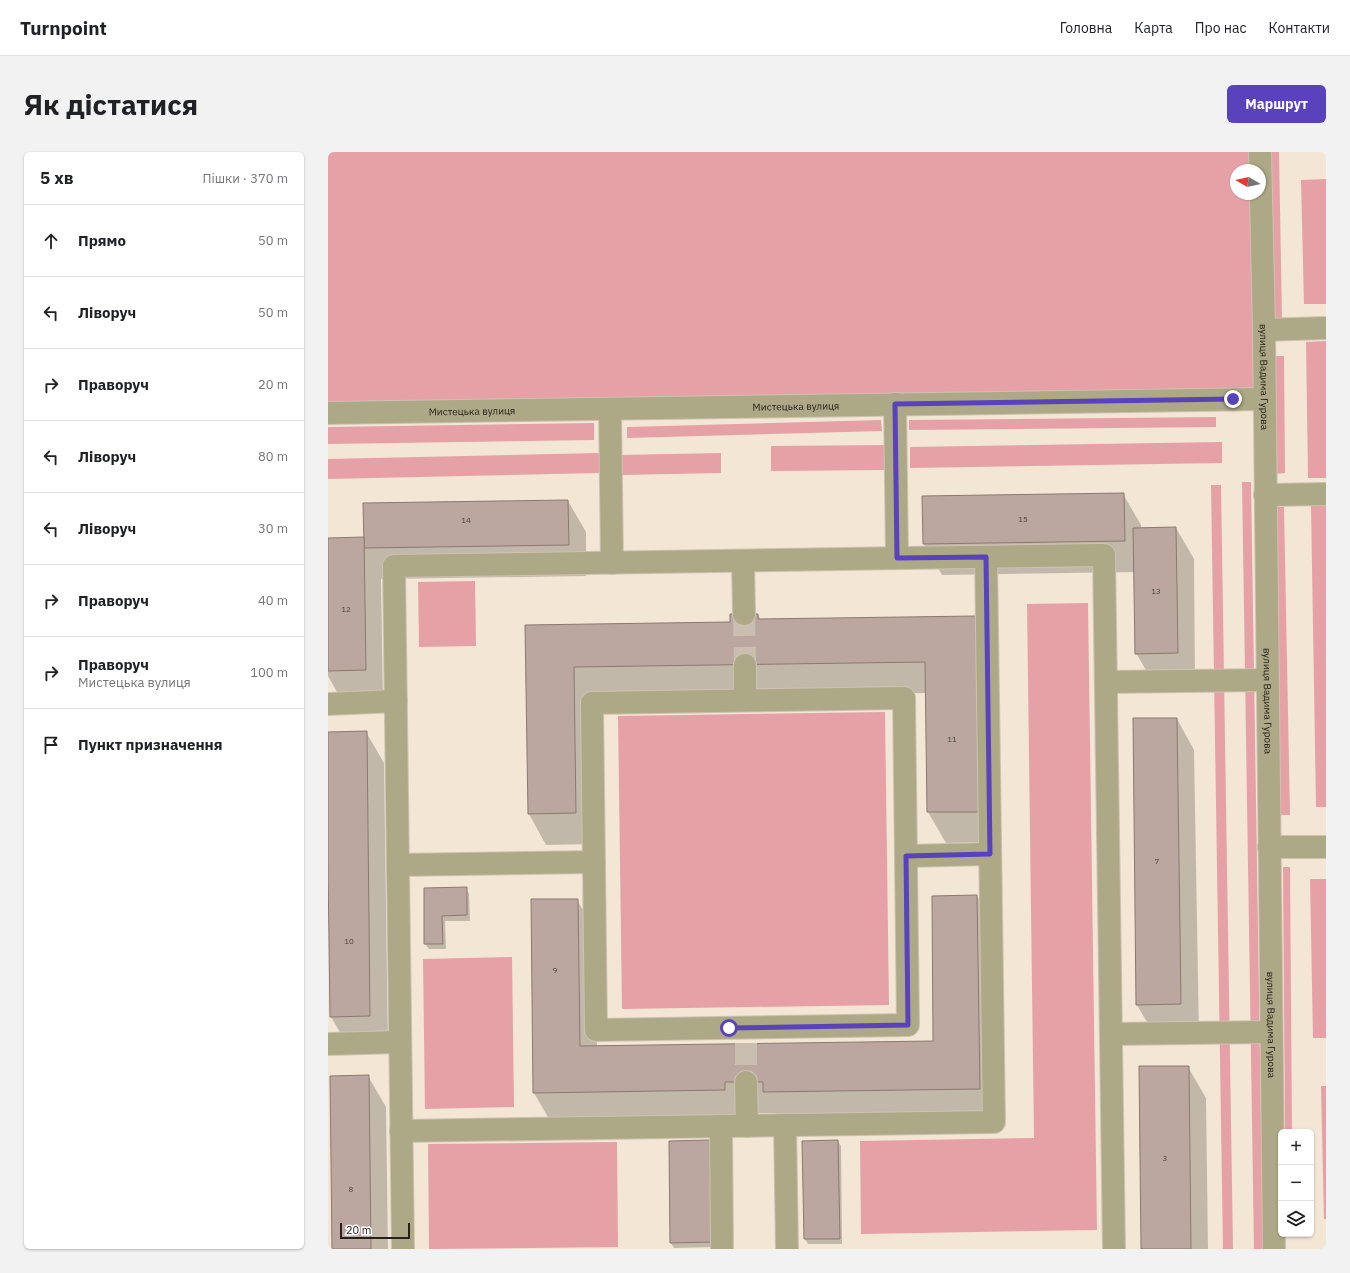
<!DOCTYPE html>
<html lang="uk">
<meta charset="utf-8">
<style>
:root{--surface:#fff;--page:#f2f2f2;--text:#202124;--muted:#757577;--line:#e0e0e0;--accent:#5942bb}
body{margin:0;font-family:"IBM Plex Sans",sans-serif;background:var(--page);color:var(--text)}
.controls{position:absolute;right:12px;bottom:12px;display:grid;overflow:hidden;border-radius:6px;box-shadow:0 1px 3px #0004}
.controls button{width:36px;height:36px;display:grid;place-items:center;padding:0;border:0;border-bottom:1px solid var(--line);background:var(--surface);color:var(--text);font:20px sans-serif}
.compass{position:absolute;left:902px;top:12px;width:36px;height:36px;border-radius:50%;background:var(--surface);box-shadow:0 1px 3px #0004;rotate:279deg}
.scale{position:absolute;left:12px;bottom:10px;width:70px;box-sizing:border-box;padding-left:4px;border:2px solid #25201a;border-top:0;font-size:11px;line-height:14px;white-space:nowrap;color:#25201a;-webkit-text-stroke:3px #fff;paint-order:stroke}
.stop{position:absolute;width:12px;height:12px;margin:-9px;border:3px solid #5942bb;border-radius:50%;background:#fff}
.stop.end{background:#5942bb;border-color:#fff;box-shadow:0 1px 4px #0008}
.list{margin:0;padding:0;list-style:none}
h2{display:flex;justify-content:space-between;align-items:center;height:52px;margin:0;padding:0 16px;font-size:17px}
h2 small{font-size:13px;font-weight:400;color:var(--muted)}
.list li{display:grid;grid-template-columns:26px 1fr auto;gap:12px;align-items:center;box-sizing:border-box;height:72px;padding:0 16px;border-top:1px solid var(--line)}
.list b{display:block;font-size:15px;white-space:nowrap}
.list p{margin:0;font-size:13px;white-space:nowrap;color:var(--muted)}
.list em{font-size:13px;font-style:normal;color:var(--muted)}
.icon{flex:none;width:22px;height:22px;fill:none;stroke:currentColor;stroke-width:2;stroke-linecap:round;stroke-linejoin:round}
.map{position:relative;flex:none;width:998px;height:1097px;overflow:hidden;border-radius:6px}
header{display:flex;align-items:center;gap:24px;box-sizing:border-box;height:56px;padding:0 20px;background:var(--surface);border-bottom:1px solid var(--line)}
header strong{font-size:19px}
nav{display:flex;gap:22px;margin-inline-start:auto;font-size:14px}
.intro{display:flex;align-items:center;justify-content:space-between;box-sizing:border-box;height:96px;padding:0 24px}
h1{margin:0;font-size:28px}
.button{padding:10px 18px;border-radius:6px;background:var(--accent);color:#fff;font-size:14px;font-weight:700}
main{display:flex;gap:24px;padding:0 24px}
aside{flex:1;background:var(--surface);border-radius:6px;box-shadow:0 1px 3px #0004}
.map>svg:first-child{display:block}
.green{fill:#e6a1a7}
.shadow{fill:#0003}
.building{fill:#bba79f;stroke:#8b7870}
.lines{fill:none;stroke-linecap:round;stroke-linejoin:round}
.minor-tunnel{stroke:#cabeb0;stroke-width:22;stroke-dasharray:22 11;stroke-linecap:butt}
.minor-casing{stroke:#cec2b3;stroke-width:24}
.minor{stroke:#ada986;stroke-width:22}
.route{stroke:#5942bb;stroke-width:5}
.labels{text-anchor:middle;dominant-baseline:central;stroke-width:3.5;stroke-linejoin:round;paint-order:stroke}
.number-label{font-size:8px;fill:#4a423b}
.street-label{font-size:10px;fill:#25201a;stroke:#fff}
</style>
<header>
<strong>Turnpoint</strong>
<nav><a>Головна</a><a>Карта</a><a>Про нас</a><a>Контакти</a></nav>
</header>
<div class="intro"><h1>Як дістатися</h1><a class="button">Маршрут</a></div>
<main>
<aside>
<h2>5 хв<small>Пішки · 370 m</small></h2>
<ul class="list">
<li><svg class="icon" aria-label="ahead" viewBox="0 0 24 24"><path d="M12 20V5M6 11l6-6 6 6"/></svg><div><b>Прямо</b></div><em>50 m</em></li>
<li><svg class="icon" aria-label="left" viewBox="0 0 24 24"><path d="M17 20v-9H6M10 6l-5 5 5 5"/></svg><div><b>Ліворуч</b></div><em>50 m</em></li>
<li><svg class="icon" aria-label="right" viewBox="0 0 24 24"><path d="M7 20v-9h11M14 6l5 5-5 5"/></svg><div><b>Праворуч</b></div><em>20 m</em></li>
<li><svg class="icon" aria-label="left" viewBox="0 0 24 24"><path d="M17 20v-9H6M10 6l-5 5 5 5"/></svg><div><b>Ліворуч</b></div><em>80 m</em></li>
<li><svg class="icon" aria-label="left" viewBox="0 0 24 24"><path d="M17 20v-9H6M10 6l-5 5 5 5"/></svg><div><b>Ліворуч</b></div><em>30 m</em></li>
<li><svg class="icon" aria-label="right" viewBox="0 0 24 24"><path d="M7 20v-9h11M14 6l5 5-5 5"/></svg><div><b>Праворуч</b></div><em>40 m</em></li>
<li><svg class="icon" aria-label="right" viewBox="0 0 24 24"><path d="M7 20v-9h11M14 6l5 5-5 5"/></svg><div><b>Праворуч</b><p>Мистецька вулиця</p></div><em>100 m</em></li>
<li><svg class="icon" aria-label="arrive" viewBox="0 0 24 24"><path d="M6 21V4h12l-3 4 3 4H6"/></svg><div><b>Пункт призначення</b></div></li>
</ul>
</aside>
<div class="map">
<svg width="998" height="1097" viewBox="0 0 998 1097">
<rect width="100%" height="100%" fill="#f3e6d5"/>
<g class="green">
<polygon points="0,0 931,0 932,18 908,18 908,42 932,42 936,247 0,261"/>
<polygon points="942,0 951,0 954,168 945,168"/>
<polygon points="998,27 998,152 976,152 973,28"/>
<polygon points="998,189 998,326 980,326 978,190"/>
<polygon points="947,204 956,204 957,321 948,322"/>
<polygon points="888,265 888,275 581,278 581,268"/>
<polygon points="553,268 554,279 299,286 299,275"/>
<polygon points="266,271 266,288 0,292 0,275"/>
<polygon points="894,290 894,311 582,316 582,295"/>
<polygon points="561,293 561,318 443,319 443,294"/>
<polygon points="271,301 271,321 0,327 0,307"/>
<polygon points="393,301 393,321 293,323 292,303"/>
<polygon points="914,330 923,330 935,1097 926,1097"/>
<polygon points="883,333 893,333 905,1097 895,1097"/>
<polygon points="983,353 998,353 998,655 988,655"/>
<polygon points="947,355 956,355 962,663 953,663"/>
<polygon points="147,429 148,494 91,495 90,430"/>
<polygon points="760,451 769,1078 533,1082 532,989 706,986 699,452"/>
<polygon points="557,560 561,853 294,857 290,564"/>
<polygon points="955,715 962,715 964,980 957,980"/>
<polygon points="982,727 998,727 998,886 985,886"/>
<polygon points="184,805 186,955 97,957 95,807"/>
<polygon points="993,934 998,934 998,1067 996,1067"/>
<polygon points="289,990 290,1095 101,1097 100,992"/>
</g>
<g class="shadow">
<polygon points="795,342 813,373 813,377 848,376 866,407 867,532 826,532 808,501 807,420 614,423 596,392 595,345"/>
<polygon points="240,349 258,380 258,424 53,427 55,549 14,549 0,524 0,387 37,386"/>
<polygon points="430,463 433,468 648,465 668,690 618,691 600,660 598,541 263,546 265,692 218,693 201,662 198,474 403,471"/>
<polygon points="849,567 866,598 871,883 827,884 809,853"/>
<polygon points="38,580 56,611 60,895 21,896 3,865 0,581"/>
<polygon points="138,736 141,742 142,769 117,769 118,797 101,797 97,792 97,737"/>
<polygon points="649,744 667,775 669,968 454,971 448,961 415,961 415,969 224,972 206,941 204,748 249,748 267,779 269,895 606,890"/>
<polygon points="860,915 878,946 880,1097 814,1097"/>
<polygon points="40,924 58,955 60,1097 5,1097"/>
<polygon points="381,989 384,995 386,1095 346,1096 343,1091"/>
<polygon points="510,989 513,994 514,1092 480,1092 477,1087 475,990"/>
</g>
<g class="building">
<polygon points="796,341 797,389 595,392 594,344"/>
<polygon points="240,348 241,393 36,396 35,351"/>
<polygon points="848,375 850,501 807,502 805,376"/>
<polygon points="36,385 38,518 0,519 0,386"/>
<polygon points="402,462 430,462 430,467 648,464 651,660 599,660 597,510 246,515 248,661 200,662 197,473 402,470"/>
<polygon points="805,566 849,566 853,852 808,853"/>
<polygon points="39,579 42,864 2,865 0,715 0,580"/>
<polygon points="139,735 139,763 114,764 115,792 96,792 96,736"/>
<polygon points="649,743 652,937 435,940 435,930 397,930 397,938 205,941 203,747 250,747 252,894 605,889 604,744"/>
<polygon points="811,914 861,914 863,1097 813,1097"/>
<polygon points="41,923 43,1097 4,1097 2,924"/>
<polygon points="382,988 383,1090 342,1091 341,989"/>
<polygon points="510,988 512,1087 476,1087 474,989"/>
</g>
<g class="lines">
<g class="minor-tunnel">
<polyline points="416,462 417,513"/>
<polyline points="418,891 418,930"/>
</g>
<g class="minor-casing">
<g id="minor">
<path id="s1" d="M932,0l4,178 10,919"/>
<polyline points="936,178 998,176"/>
<polyline points="567,252 569,406"/>
<polyline points="282,257 284,411"/>
<path id="s2" d="M0,261l936,-14"/>
<polyline points="937,343 998,342"/>
<polyline points="415,409 416,462"/>
<polyline points="417,513 417,548"/>
<polyline points="778,530 939,528"/>
<polygon points="576,546 580,873 268,878 264,551"/>
<polyline points="0,552 68,549"/>
<polyline points="941,695 998,695"/>
<polyline points="578,704 662,702"/>
<polyline points="70,713 266,710"/>
<polyline points="783,882 943,880"/>
<polyline points="0,892 72,890"/>
<polyline points="418,930 419,974"/>
<polyline points="457,973 459,1097"/>
<polyline points="393,974 394,1097"/>
<polyline points="73,979 666,970 658,405"/>
<polyline points="75,1097 66,414 776,403 786,1097"/>
</g>
</g>
<use href="#minor" class="minor"/>
</g>
<g class="lines">
<polyline class="route" points="401,876 580,873 578,704 662,702 658,405 569,406 567,252 905,247"/>
</g>
<g class="labels">
<g class="number-label">
<text x="695" y="367">15</text>
<text x="138" y="368">14</text>
<text x="828" y="439">13</text>
<text x="18" y="457">12</text>
<text x="624" y="587">11</text>
<text x="829" y="709">7</text>
<text x="21" y="789">10</text>
<text x="227" y="818">9</text>
<text x="837" y="1006">3</text>
<text x="23" y="1037">8</text>
</g>
<g class="street-label">
<text stroke="none"><textPath href="#s1" startOffset="225">вулиця Вадима Гурова</textPath></text>
<text stroke="none"><textPath href="#s2" startOffset="468">Мистецька вулиця</textPath></text>
<text stroke="none"><textPath href="#s2" startOffset="144">Мистецька вулиця</textPath></text>
<text stroke="none"><textPath href="#s1" startOffset="549">вулиця Вадима Гурова</textPath></text>
<text stroke="none"><textPath href="#s1" startOffset="873">вулиця Вадима Гурова</textPath></text>
</g>
</g>
</svg>
<div class="controls">
<button>+</button>
<button>−</button>
<button><svg class="icon" aria-label="layers" viewBox="0 0 24 24"><path d="M12 4l9 5-9 5-9-5zM3 14l9 5 9-5"/></svg></button>
</div>
<svg class="compass" viewBox="-18 -18 36 36"><path d="M0-13l5 13h-10z" fill="#e53935"/><path d="M0 13l5-13h-10z" fill="#757577"/></svg>
<div class="scale">20 m</div>
<div class="stop" style="left:401px;top:876px"></div>
<div class="stop end" style="left:905px;top:247px"></div>
</div>
</main>
